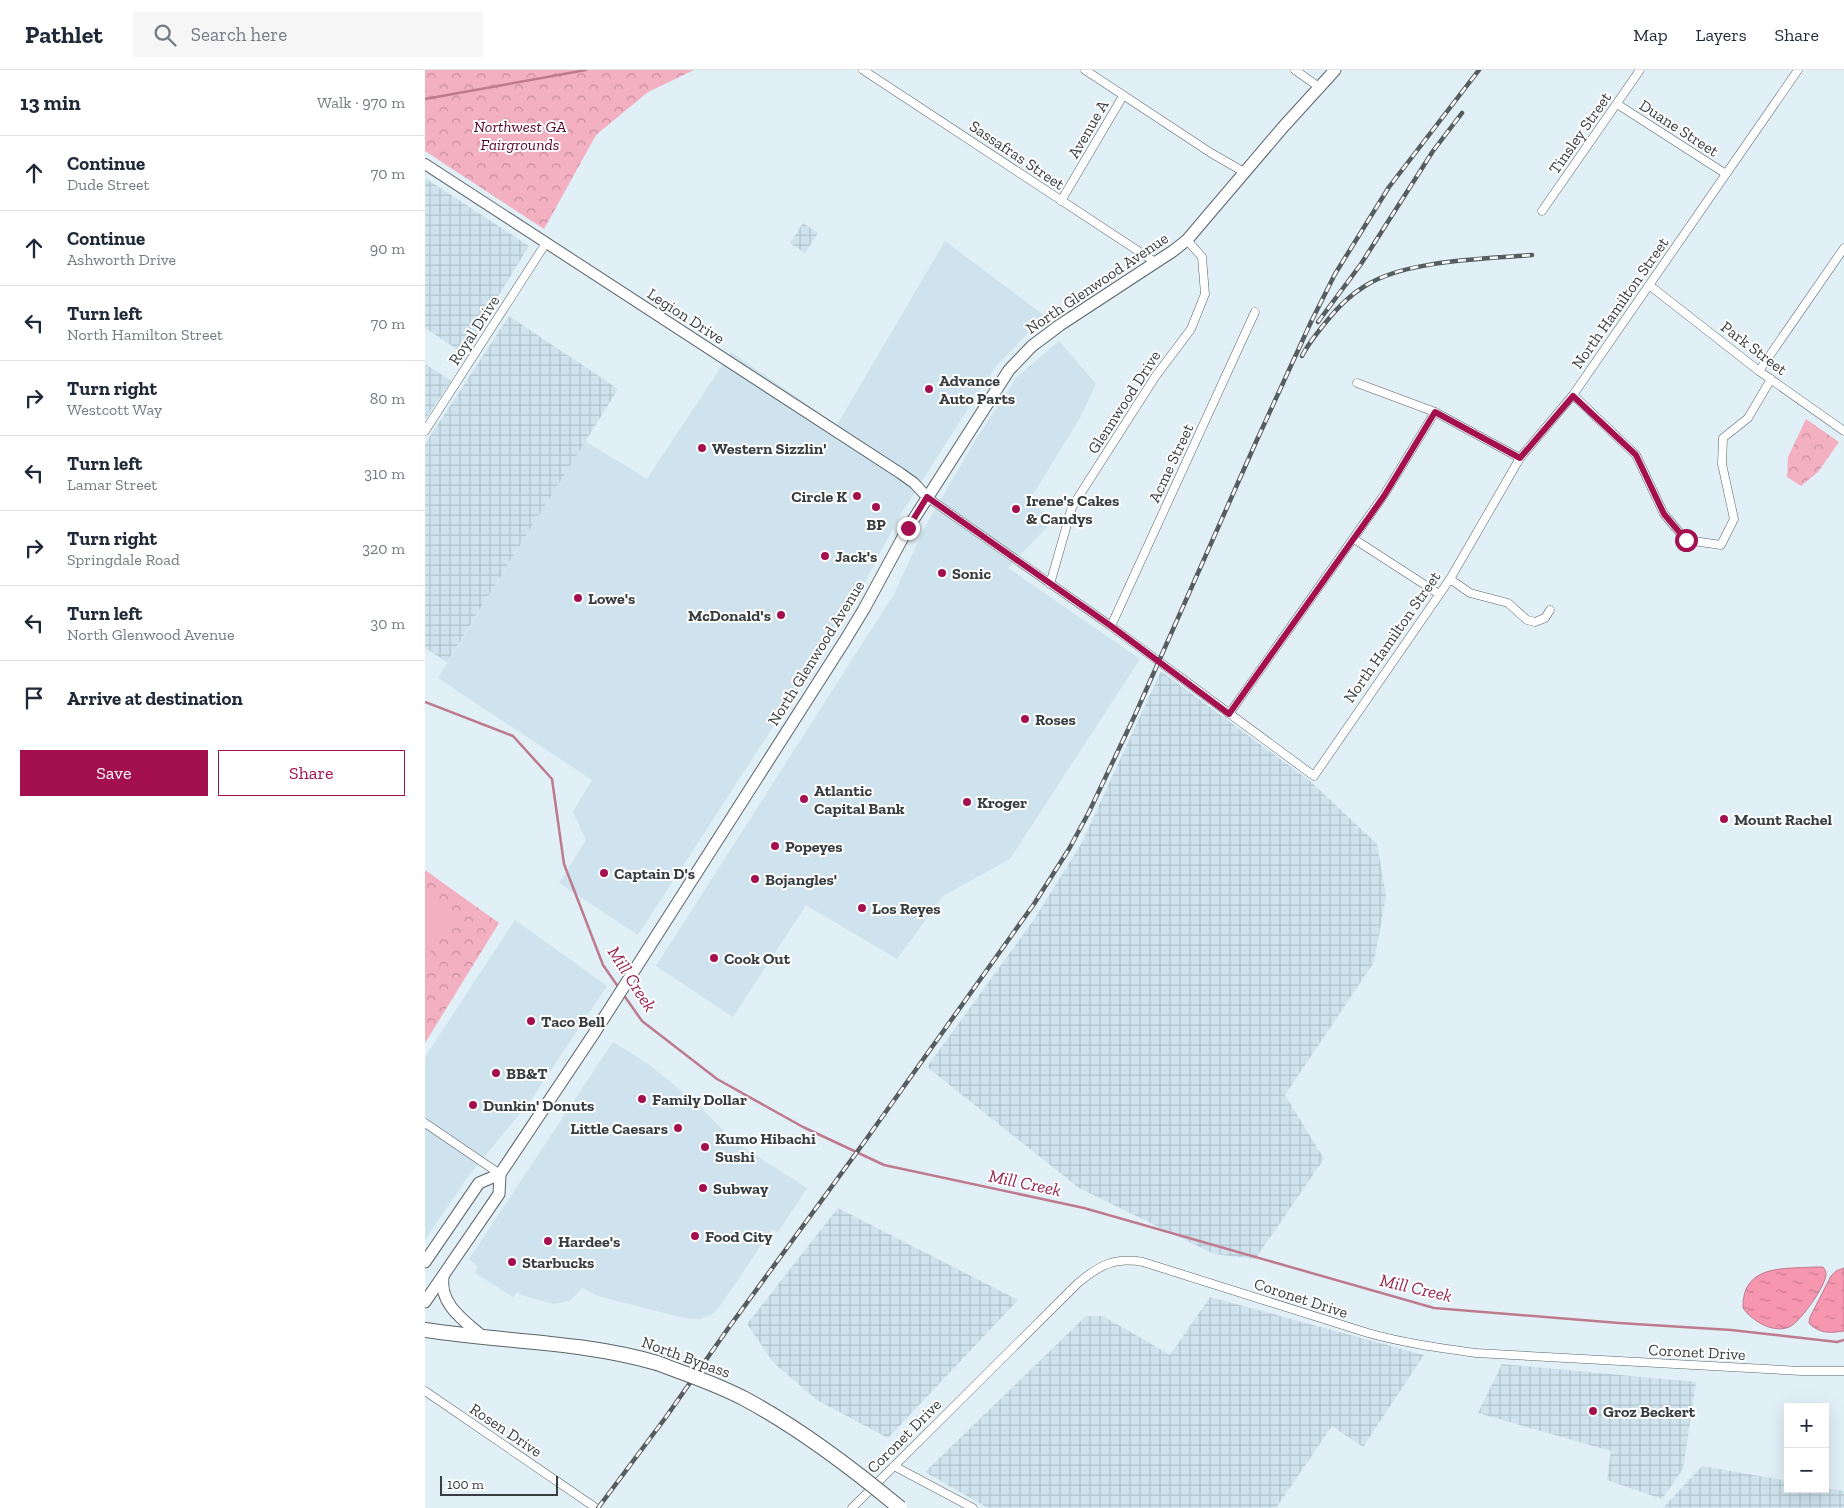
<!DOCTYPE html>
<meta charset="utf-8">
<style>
:root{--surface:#fff;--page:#f6f6f7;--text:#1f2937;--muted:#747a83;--line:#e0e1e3;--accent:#a30f4f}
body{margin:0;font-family:"Zilla Slab",serif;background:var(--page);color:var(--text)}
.controls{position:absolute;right:15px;bottom:15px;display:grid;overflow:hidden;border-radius:0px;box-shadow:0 5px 20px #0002}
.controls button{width:45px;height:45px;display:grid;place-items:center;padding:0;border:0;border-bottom:1px solid var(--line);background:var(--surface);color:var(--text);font:25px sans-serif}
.scale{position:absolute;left:15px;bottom:12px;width:118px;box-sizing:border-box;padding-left:5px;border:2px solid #383d40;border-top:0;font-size:14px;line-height:18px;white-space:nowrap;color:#383d40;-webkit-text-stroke:4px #fff;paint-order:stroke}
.stop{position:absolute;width:15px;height:15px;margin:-11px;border:4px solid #a30f4f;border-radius:50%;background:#fff}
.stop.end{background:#a30f4f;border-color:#fff;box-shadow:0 1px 5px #0008}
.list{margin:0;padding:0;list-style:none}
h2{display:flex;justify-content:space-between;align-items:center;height:65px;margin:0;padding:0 20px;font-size:21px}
h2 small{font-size:16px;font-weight:400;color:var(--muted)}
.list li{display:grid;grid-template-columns:32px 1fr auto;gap:15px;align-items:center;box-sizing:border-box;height:75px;padding:0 20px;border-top:1px solid var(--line)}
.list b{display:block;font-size:19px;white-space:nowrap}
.list p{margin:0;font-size:16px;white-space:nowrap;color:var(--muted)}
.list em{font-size:16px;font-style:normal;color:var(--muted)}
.actions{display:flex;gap:10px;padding:15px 20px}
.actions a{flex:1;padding:11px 0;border:1px solid var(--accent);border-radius:0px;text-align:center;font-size:18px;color:var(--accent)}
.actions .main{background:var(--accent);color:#fff}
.icon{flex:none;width:28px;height:28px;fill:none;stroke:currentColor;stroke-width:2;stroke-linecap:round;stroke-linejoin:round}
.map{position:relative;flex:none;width:1419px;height:1438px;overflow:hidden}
header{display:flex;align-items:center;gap:30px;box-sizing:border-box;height:70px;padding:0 25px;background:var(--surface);border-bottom:1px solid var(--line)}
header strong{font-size:24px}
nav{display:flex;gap:28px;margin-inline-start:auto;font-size:18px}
.search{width:350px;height:45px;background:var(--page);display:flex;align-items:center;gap:12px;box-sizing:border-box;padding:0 18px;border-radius:0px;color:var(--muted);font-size:19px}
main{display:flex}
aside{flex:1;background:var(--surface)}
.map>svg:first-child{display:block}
.built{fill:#cee3ed}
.industrial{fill:url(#industrial-grid)}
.park{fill:url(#park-crowns)}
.pitch{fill:#f3b0c0}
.water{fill:url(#water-ripples);stroke:#be7b8e}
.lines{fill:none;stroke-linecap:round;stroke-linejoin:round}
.stream{stroke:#be7b8e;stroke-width:2.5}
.street-casing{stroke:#59646a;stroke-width:9}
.secondary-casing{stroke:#59646a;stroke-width:12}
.primary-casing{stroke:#59646a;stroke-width:13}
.highway-casing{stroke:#59646a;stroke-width:16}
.street{stroke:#fff;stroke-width:8}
.secondary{stroke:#fff;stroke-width:10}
.primary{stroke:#fff;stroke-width:11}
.highway{stroke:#fff;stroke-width:14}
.rail-casing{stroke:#565d60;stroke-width:4.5}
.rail{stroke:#fff;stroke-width:2.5;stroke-dasharray:8;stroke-linecap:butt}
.highway-bridge-casing{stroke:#59646a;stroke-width:16;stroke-linecap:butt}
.highway-bridge{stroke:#fff;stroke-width:14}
.route{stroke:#a30f4f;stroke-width:6}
.poi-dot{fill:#a30f4f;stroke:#fff;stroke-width:2}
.labels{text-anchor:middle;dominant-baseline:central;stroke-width:4;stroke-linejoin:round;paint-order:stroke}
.park-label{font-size:16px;font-style:italic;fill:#5c052a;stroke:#fff}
.street-label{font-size:16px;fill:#383d40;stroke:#fff}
.poi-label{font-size:16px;font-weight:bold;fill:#383d40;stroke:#fff;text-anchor:start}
.water-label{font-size:18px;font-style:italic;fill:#95264e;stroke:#fff}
</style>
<header>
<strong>Pathlet</strong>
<div class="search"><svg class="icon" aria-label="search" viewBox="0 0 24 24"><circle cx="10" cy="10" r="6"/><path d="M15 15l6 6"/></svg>Search here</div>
<nav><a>Map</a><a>Layers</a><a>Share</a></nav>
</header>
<main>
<aside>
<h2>13 min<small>Walk · 970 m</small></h2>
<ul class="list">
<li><svg class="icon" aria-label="ahead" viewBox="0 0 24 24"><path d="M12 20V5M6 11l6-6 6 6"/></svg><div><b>Continue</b><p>Dude Street</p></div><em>70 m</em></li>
<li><svg class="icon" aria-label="ahead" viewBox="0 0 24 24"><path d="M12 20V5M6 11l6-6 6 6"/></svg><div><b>Continue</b><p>Ashworth Drive</p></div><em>90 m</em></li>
<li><svg class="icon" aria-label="left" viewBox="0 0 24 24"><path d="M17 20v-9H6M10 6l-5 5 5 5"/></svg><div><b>Turn left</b><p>North Hamilton Street</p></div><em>70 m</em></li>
<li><svg class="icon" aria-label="right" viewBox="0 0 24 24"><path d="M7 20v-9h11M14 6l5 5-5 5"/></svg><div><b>Turn right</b><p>Westcott Way</p></div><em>80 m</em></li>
<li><svg class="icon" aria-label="left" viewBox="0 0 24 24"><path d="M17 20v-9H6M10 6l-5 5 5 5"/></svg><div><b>Turn left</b><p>Lamar Street</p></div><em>310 m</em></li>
<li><svg class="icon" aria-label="right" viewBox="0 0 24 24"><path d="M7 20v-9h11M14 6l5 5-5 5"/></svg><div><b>Turn right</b><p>Springdale Road</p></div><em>320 m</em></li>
<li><svg class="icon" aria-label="left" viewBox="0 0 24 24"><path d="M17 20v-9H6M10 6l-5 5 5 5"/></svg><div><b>Turn left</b><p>North Glenwood Avenue</p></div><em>30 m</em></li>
<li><svg class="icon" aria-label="arrive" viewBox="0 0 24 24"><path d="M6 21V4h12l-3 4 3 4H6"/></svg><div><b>Arrive at destination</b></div></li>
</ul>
<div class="actions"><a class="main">Save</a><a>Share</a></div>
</aside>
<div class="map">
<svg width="1419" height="1438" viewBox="0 0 1419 1438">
<defs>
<pattern id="industrial-grid" width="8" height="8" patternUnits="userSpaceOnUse" patternTransform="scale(1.25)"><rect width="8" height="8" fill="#cee3ed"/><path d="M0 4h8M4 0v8" fill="none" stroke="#b2c4cc"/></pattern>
<pattern id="park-crowns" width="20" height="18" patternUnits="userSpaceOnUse" patternTransform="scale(1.25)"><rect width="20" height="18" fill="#f3b0c0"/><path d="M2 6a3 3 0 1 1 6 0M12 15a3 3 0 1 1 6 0" fill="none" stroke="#c6909d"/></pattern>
<pattern id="water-ripples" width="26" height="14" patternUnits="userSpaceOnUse" patternTransform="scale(1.25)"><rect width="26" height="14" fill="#f796af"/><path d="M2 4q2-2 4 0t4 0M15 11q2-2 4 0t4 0" fill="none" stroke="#c97c90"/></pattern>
</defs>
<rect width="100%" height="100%" fill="#e1eff6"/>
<g class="built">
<polygon points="520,171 620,246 572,295 553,323 474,447 431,529 213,865 134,813 161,770 148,742 167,710 13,608 160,371 222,409 306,282 412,355"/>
<polygon points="634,271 671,314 656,346 606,428 625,454 583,498 715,589 585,789 518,826 472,889 381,835 308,947 231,896 469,524 500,457 551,369 592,307"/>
<polygon points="90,850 182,916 106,1030 42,1108 0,1170 0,987"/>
<polygon points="188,972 223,994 273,1034 307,1070 382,1118 353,1162 347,1159 293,1239 286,1245 275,1249 259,1248 173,1226 157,1218 145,1231 129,1234 96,1225 93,1222 88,1227 50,1203 53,1197 44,1189"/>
</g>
<g class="industrial">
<polygon points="0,108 104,176 38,283 0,258"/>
<polygon points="378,153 393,163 380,183 365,173"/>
<polygon points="84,246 193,319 22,592 0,578 0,374"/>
<polygon points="0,294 26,311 0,350"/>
<polygon points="736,601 885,711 952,774 961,826 949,892 860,1025 899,1089 830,1189 789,1184 654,1118 502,997 610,848 656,774"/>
<polygon points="413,1138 593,1230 463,1368 392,1330 349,1293 322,1254"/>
<polygon points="785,1227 999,1285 938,1377 907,1356 851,1438 563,1438 500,1402 661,1246 678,1246 745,1285"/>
<polygon points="1077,1294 1271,1312 1258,1399 1237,1429 1182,1410 1186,1381 1053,1343"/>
<polygon points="1277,1396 1363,1411 1363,1419 1400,1419 1400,1418 1419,1421 1419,1438 1238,1438"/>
</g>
<g class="park">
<polygon points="0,0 269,0 223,22 171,65 119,159 0,81"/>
<polygon points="1381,349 1414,372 1393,402 1376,416 1362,407 1363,387"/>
<polygon points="0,800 74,853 0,973"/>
</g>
<polygon class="pitch" points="0,825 31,847 0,889"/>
<g class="water">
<path d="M1390,1197h8c2,3 3,4 3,7 0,12 -25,46 -35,52 -16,9 -39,-5 -48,-18 -1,-44 41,-39 72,-41z"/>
<path d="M1419,1198v63c-15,2 -24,3 -35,-8l1,-6 21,-41 5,-5z"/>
</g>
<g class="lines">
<g class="stream">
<polyline points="0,29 161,0"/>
<polyline points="0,632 88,666 127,709 139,794 178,895 194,918"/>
<polyline points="198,924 217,951 292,1009 378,1057 459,1095 659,1138 1009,1238 1194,1253 1306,1260 1412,1272 1419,1270"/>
</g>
<g class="street-casing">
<g id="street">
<polyline points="438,0 730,192"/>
<polyline points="660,0 786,83 819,102"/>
<polyline points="870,0 894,17"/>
<polyline points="1192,34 1301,104"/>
<polyline points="636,131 698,26"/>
<polyline points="1117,141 1215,0"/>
<polyline points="1224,215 1334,301 1419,361"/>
<polyline points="1334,301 1419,178"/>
<polyline points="932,313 1010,342 1095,388"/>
<polyline points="1148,325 1211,385 1239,444 1261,470 1296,475 1309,449 1297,394 1298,368 1323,348 1346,309"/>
<polyline points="0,361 121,173"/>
<polyline points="502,427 686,556 889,706 1025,509 1095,388 1148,325 1373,0"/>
<polyline points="929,469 1014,524"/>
<polyline points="1025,509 1045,523 1083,533 1102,550 1110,552 1120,548 1125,540"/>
<polyline points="625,514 647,437 730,307 766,259 780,224 777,187 762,170"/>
<polyline points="686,556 830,242"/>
<polyline points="804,644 959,425 1010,342"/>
<polyline points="0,1053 75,1104"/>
<polyline points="0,1321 171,1438"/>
<polyline points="469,1396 548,1438"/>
<path d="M427,1438l226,-225c22,-18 36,-26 65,-21l225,71c36,10 71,15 108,20l325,18h43"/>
</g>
</g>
<g class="secondary-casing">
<polyline id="secondary" points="0,94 475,403 489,413 502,427"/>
</g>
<g class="primary-casing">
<g id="primary">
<polyline points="0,1192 54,1113 75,1104"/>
<path d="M18,1207c-4,28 22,44 41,61"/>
<polyline points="0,1232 74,1124 75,1104 168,965 419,572 439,539 483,458 584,300 607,276 635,255 748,181 762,170 859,56 910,0"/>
</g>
</g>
<g class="highway-casing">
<path id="highway" d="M0,1260c77,12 156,11 232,33"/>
</g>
<use href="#street" class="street"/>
<use href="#secondary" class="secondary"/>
<use href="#primary" class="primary"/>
<use href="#highway" class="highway"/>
<g class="rail-casing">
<g id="rail">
<polyline points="893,252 936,194 1008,81 1037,43"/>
<path d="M877,286c6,-12 15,-23 24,-34 11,-14 24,-27 39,-36 40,-26 120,-27 167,-31"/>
<polyline points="173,1438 241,1347 302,1260 440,1071 609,834 644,779 664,742 710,645 831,372 886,252 910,204 964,117 1054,0"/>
</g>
</g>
<use href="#rail" class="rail"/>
<g class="highway-bridge-casing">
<path id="highway-bridge" d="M232,1293c29,11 60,21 88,36 56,30 107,69 155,109"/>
</g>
<use href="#highway-bridge" class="highway-bridge"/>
</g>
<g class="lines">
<polyline class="route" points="483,458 502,427 686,556 804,644 959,426 1010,342 1095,388 1148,326 1211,385 1239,444 1261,470"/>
</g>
<g class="poi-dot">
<circle cx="504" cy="319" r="5"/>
<circle cx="277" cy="378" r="5"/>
<circle cx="432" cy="426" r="5"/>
<circle cx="451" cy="437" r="5"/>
<circle cx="591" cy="439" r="5"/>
<circle cx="400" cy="486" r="5"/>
<circle cx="517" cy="503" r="5"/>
<circle cx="153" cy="528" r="5"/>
<circle cx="356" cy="545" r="5"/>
<circle cx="600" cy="649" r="5"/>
<circle cx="379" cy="729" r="5"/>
<circle cx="542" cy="732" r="5"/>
<circle cx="1299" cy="749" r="5"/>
<circle cx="350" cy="776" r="5"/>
<circle cx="179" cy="803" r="5"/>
<circle cx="330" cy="809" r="5"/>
<circle cx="437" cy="838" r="5"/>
<circle cx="289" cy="888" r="5"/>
<circle cx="106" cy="951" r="5"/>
<circle cx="71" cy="1003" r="5"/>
<circle cx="217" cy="1029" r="5"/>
<circle cx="48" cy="1035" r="5"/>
<circle cx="253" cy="1058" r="5"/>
<circle cx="280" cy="1077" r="5"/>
<circle cx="278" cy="1118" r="5"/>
<circle cx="270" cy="1166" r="5"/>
<circle cx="123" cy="1171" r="5"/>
<circle cx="87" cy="1192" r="5"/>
<circle cx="1168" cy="1341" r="5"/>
</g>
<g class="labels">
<g class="park-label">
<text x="95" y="56">Northwest GA<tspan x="95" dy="18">Fairgrounds</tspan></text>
</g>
<g class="street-label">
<text transform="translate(1254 58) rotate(33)">Duane Street</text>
<text transform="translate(663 59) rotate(-60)">Avenue A</text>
<text transform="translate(1155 63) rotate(-55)">Tinsley Street</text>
<text transform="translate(592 85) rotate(34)">Sassafras Street</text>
<text transform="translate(672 213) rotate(-34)">North Glenwood Avenue</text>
<text transform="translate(1195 233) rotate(-55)">North Hamilton Street</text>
<text transform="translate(261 246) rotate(33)">Legion Drive</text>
<text transform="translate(49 260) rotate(-57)">Royal Drive</text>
<text transform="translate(1329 278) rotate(37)">Park Street</text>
<text transform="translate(699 332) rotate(-57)">Glennwood Drive</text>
<text transform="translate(746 393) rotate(-65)">Acme Street</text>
<text transform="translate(967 567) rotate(-55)">North Hamilton Street</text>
<text transform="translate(391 583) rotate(-58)">North Glenwood Avenue</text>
<text transform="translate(876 1228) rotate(18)">Coronet Drive</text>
<text transform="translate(1272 1282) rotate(3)">Coronet Drive</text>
<text transform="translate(261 1287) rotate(20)">North Bypass</text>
<text transform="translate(81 1360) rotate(34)">Rosen Drive</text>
<text transform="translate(479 1366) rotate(-45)">Coronet Drive</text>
</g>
<g class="poi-label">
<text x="514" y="310">Advance<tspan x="514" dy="18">Auto Parts</tspan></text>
<text x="287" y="378">Western Sizzlin'</text>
<text x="422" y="426" text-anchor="end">Circle K</text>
<text x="601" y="430">Irene's Cakes<tspan x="601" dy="18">&amp; Candys</tspan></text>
<text x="451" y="454" text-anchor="middle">BP</text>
<text x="410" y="486">Jack's</text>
<text x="527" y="503">Sonic</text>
<text x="163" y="528">Lowe's</text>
<text x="346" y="545" text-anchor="end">McDonald's</text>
<text x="610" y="649">Roses</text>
<text x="389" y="720">Atlantic<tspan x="389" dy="18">Capital Bank</tspan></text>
<text x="552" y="732">Kroger</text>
<text x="1309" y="749">Mount Rachel</text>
<text x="360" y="776">Popeyes</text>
<text x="189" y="803">Captain D's</text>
<text x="340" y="809">Bojangles'</text>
<text x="447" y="838">Los Reyes</text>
<text x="299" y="888">Cook Out</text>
<text x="116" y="951">Taco Bell</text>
<text x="81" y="1003">BB&amp;T</text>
<text x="227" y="1029">Family Dollar</text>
<text x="58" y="1035">Dunkin' Donuts</text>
<text x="243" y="1058" text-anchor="end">Little Caesars</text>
<text x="290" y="1068">Kumo Hibachi<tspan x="290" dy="18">Sushi</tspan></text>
<text x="288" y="1118">Subway</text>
<text x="280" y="1166">Food City</text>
<text x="133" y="1171">Hardee's</text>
<text x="97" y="1192">Starbucks</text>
<text x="1178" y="1341">Groz Beckert</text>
</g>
<g class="water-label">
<text transform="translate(207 909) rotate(57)">Mill Creek</text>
<text transform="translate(600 1113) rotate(12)">Mill Creek</text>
<text transform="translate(991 1218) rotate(13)">Mill Creek</text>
</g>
</g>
</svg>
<div class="controls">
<button>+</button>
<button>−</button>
</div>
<div class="scale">100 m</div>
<div class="stop" style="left:1261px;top:470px"></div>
<div class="stop end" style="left:483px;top:458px"></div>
</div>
</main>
